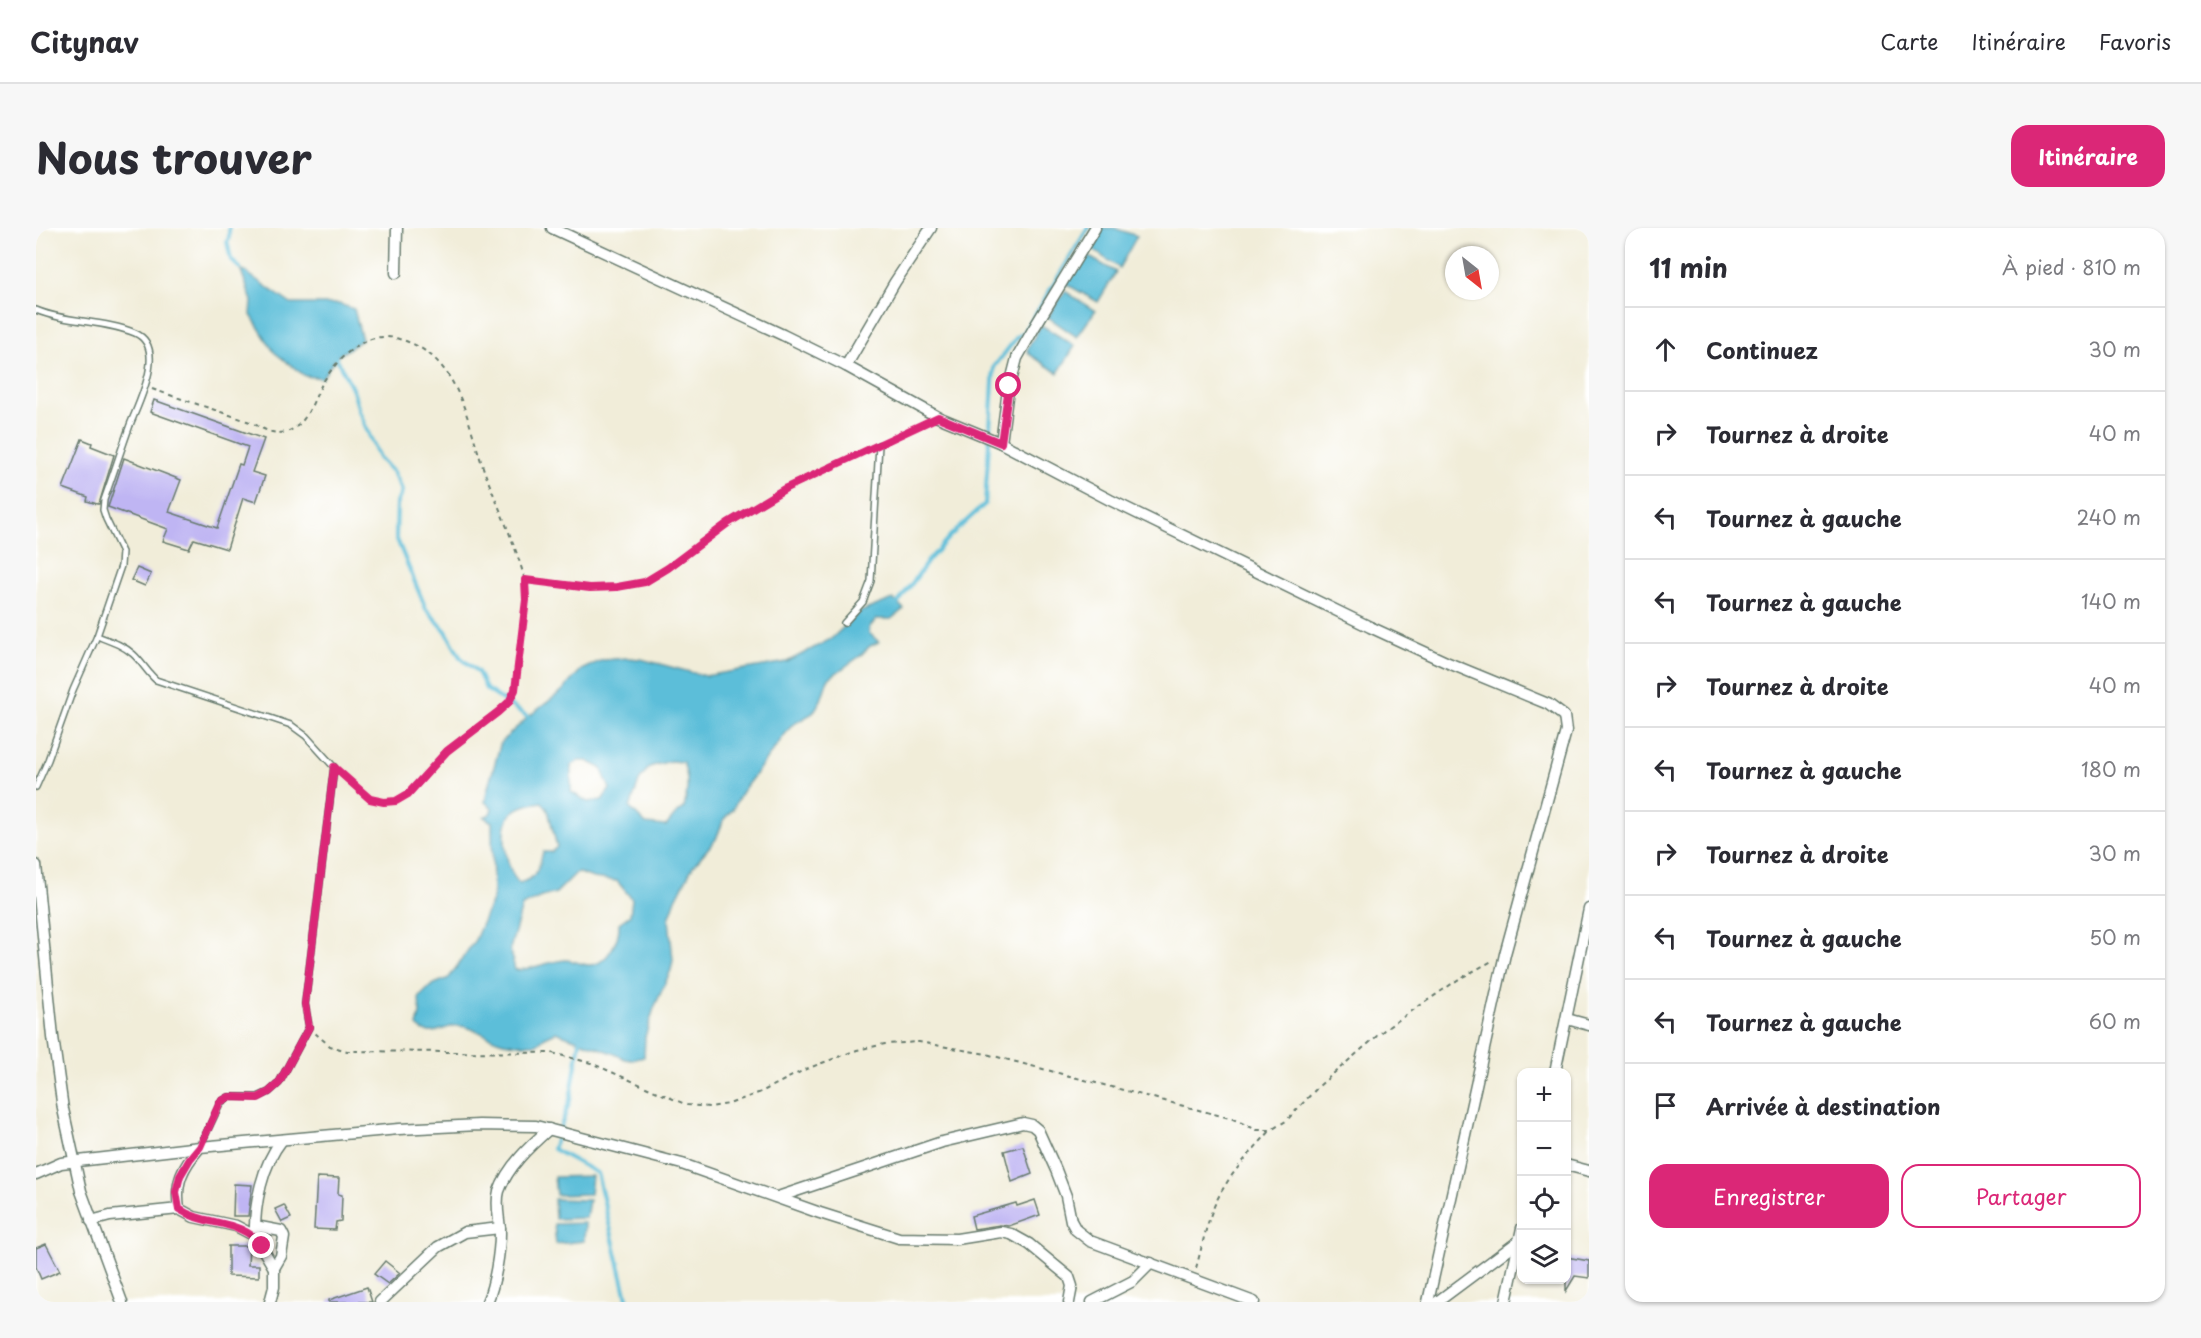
<!DOCTYPE html>
<html lang="fr">
<meta charset="utf-8">
<style>
:root{--surface:#fff;--page:#f7f7f7;--text:#2b2b33;--muted:#7c7c81;--line:#e1e1e2;--accent:#db2777}
body{margin:0;font-family:"Playpen Sans",sans-serif;background:var(--page);color:var(--text)}
.controls{position:absolute;right:18px;bottom:18px;display:grid;overflow:hidden;border-radius:12px;box-shadow:0 2px 4px #0004}
.controls button{width:54px;height:54px;display:grid;place-items:center;padding:0;border:0;border-bottom:2px solid var(--line);background:var(--surface);color:var(--text);font:30px sans-serif}
.compass{position:absolute;left:1409px;top:18px;width:54px;height:54px;border-radius:50%;background:var(--surface);box-shadow:0 2px 4px #0004;rotate:149deg}
.stop{position:absolute;width:18px;height:18px;margin:-14px;border:4px solid #db2777;border-radius:50%;background:#fff}
.stop.end{background:#db2777;border-color:#fff;box-shadow:0 2px 6px #0008}
.list{margin:0;padding:0;list-style:none}
h2{display:flex;justify-content:space-between;align-items:center;height:78px;margin:0;padding:0 24px;font-size:26px}
h2 small{font-size:20px;font-weight:400;color:var(--muted)}
.list li{display:grid;grid-template-columns:39px 1fr auto;gap:18px;align-items:center;box-sizing:border-box;height:84px;padding:0 24px;border-top:2px solid var(--line)}
.list b{display:block;font-size:22px;white-space:nowrap}
.list em{font-size:20px;font-style:normal;color:var(--muted)}
.actions{display:flex;gap:12px;padding:18px 24px}
.actions a{flex:1;padding:14px 0;border:2px solid var(--accent);border-radius:18px;text-align:center;font-size:21px;color:var(--accent)}
.actions .main{background:var(--accent);color:#fff}
.icon{flex:none;width:33px;height:33px;fill:none;stroke:currentColor;stroke-width:2;stroke-linecap:round;stroke-linejoin:round}
.map{position:relative;flex:none;width:1553px;height:1074px;overflow:hidden;border-radius:18px}
header{display:flex;align-items:center;gap:36px;box-sizing:border-box;height:84px;padding:0 30px;background:var(--surface);border-bottom:2px solid var(--line)}
header strong{font-size:28px}
nav{display:flex;gap:33px;margin-inline-start:auto;font-size:21px}
.intro{display:flex;align-items:center;justify-content:space-between;box-sizing:border-box;height:144px;padding:0 36px}
h1{margin:0;font-size:42px}
.button{padding:15px 27px;border-radius:18px;background:var(--accent);color:#fff;font-size:21px;font-weight:700}
main{display:flex;gap:36px;padding:0 36px}
aside{flex:1;background:var(--surface);border-radius:18px;box-shadow:0 2px 4px #0004}
.map>svg:first-child{display:block}
.water{fill:#5bbed9;stroke:#3d7e86;stroke-width:1.5;fill-rule:evenodd}
.lines{fill:none;stroke-linecap:round;stroke-linejoin:round}
.stream{stroke:#5bbed9;stroke-width:4}
.building{fill:#bfb5f3}
.lane-casing{stroke:#687b6e;stroke-width:8}
.street-casing{stroke:#687b6e;stroke-width:13}
.path{stroke:#687b6e;stroke-width:2;stroke-dasharray:4.5 4.5;stroke-linecap:butt}
.lane{stroke:#fff;stroke-width:5}
.street{stroke:#fff;stroke-width:10}
.route{stroke:#db2777;stroke-width:8}
</style>
<header>
<strong>Citynav</strong>
<nav><a>Carte</a><a>Itinéraire</a><a>Favoris</a></nav>
</header>
<div class="intro"><h1>Nous trouver</h1><a class="button">Itinéraire</a></div>
<main>
<div class="map">
<svg width="1553" height="1074" viewBox="0 0 1553 1074">
<rect width="100%" height="100%" fill="#fff"/>
<filter id="ink" filterUnits="userSpaceOnUse"><feTurbulence type="fractalNoise" baseFrequency=".0167" numOctaves="2"/><feDisplacementMap in="SourceGraphic" scale="12" xChannelSelector="R" yChannelSelector="G"/><feConvolveMatrix kernelMatrix="1 2 1 2 8 2 1 2 1" color-interpolation-filters="sRGB"/></filter>
<filter id="wash" filterUnits="userSpaceOnUse"><feTurbulence type="fractalNoise" baseFrequency=".008" numOctaves="4" result="noise"/><feDisplacementMap in="SourceGraphic" scale="24" xChannelSelector="R" yChannelSelector="G"/><feGaussianBlur stdDeviation="1.35" result="paint"/><feColorMatrix in="noise" values="0 0 0 0 0 0 0 0 0 0 0 0 0 0 0 0 0 1.4 0 .05"/><feComposite in="paint" operator="in"/></filter>
<g filter="url(#wash)">
<rect width="100%" height="100%" fill="#f1edd9"/>
<g class="water">
<polygon points="1063,0 1078,0 1101,8 1083,40 1056,21 1054,14"/>
<polygon points="1048,26 1080,44 1062,74 1030,56"/>
<polygon points="204,40 255,76 303,76 318,81 326,112 300,129 286,150 269,148 238,124 215,87 216,73"/>
<polygon points="1029,63 1059,83 1041,109 1012,89"/>
<polygon points="1005,97 1039,118 1022,145 993,126 991,122"/>
<path d="M857,371l11,10 -13,10h-14l-8,9v5l10,9 -9,4 -10,10 -32,23 -7,21 -8,13 -21,12 -51,68 -8,16 -9,10 -8,20 -23,27 -17,33 -7,20 4,41 -2,10 -17,38 -9,29 -1,20 -12,3 -7,-1 -12,-6 -57,-21 -11,5 -8,7c-12,0 -26,1 -37,-3 -13,-4 -26,-14 -40,-15 -16,-2 -29,15 -43,0l3,-12 -1,-17 13,-12 17,-7 26,-38 18,-42 -1,-76 -8,-5 6,-3 2,-6 -7,-6 2,-11 14,-49 27,-25 34,-26 19,-21 21,-10 26,-2 13,1 64,17 82,-14 44,-23 29,-27zM542,533h9l14,7 9,21 -8,11 -14,2 -17,-10v-26zM634,533l13,1c6,17 5,29 1,46l-9,7 -9,11 -20,-2 -16,-16 9,-27 10,-14zM506,574l6,8 9,37 -6,5h-8c-5,17 -5,26 -24,31 -13,-13 -20,-54 -8,-69 9,-9 19,-10 31,-12zM541,644l16,6 24,3 15,18 -2,16 -11,8c1,15 -11,42 -30,42 -8,0 -15,-5 -23,-5 -18,1 -33,10 -51,10l-5,-21 12,-43 19,-9 15,-4z"/>
<polygon points="556,948 554,966 520,967 518,949"/>
<polygon points="518,971 553,972 550,990 519,991"/>
<polygon points="549,995 548,1013 520,1016 518,996"/>
</g>
<g class="lines">
<g class="stream">
<polyline points="193,0 193,10 191,13 195,32 204,40"/>
<polyline points="300,129 317,162 323,183 343,230 357,244 366,263 361,275 360,309 390,381 410,403 424,429 442,444 450,461 492,489"/>
<polyline points="862,375 892,333 914,308 949,276 958,139 981,109 988,105 1052,0"/>
<polyline points="544,813 534,872 517,921 561,945 592,1074"/>
</g>
</g>
<g id="blocks">
<g class="building">
<polygon points="118,172 228,211 216,244 229,248 220,274 207,270 191,321 158,311 153,321 127,313 132,301 72,279 88,230 145,252 133,284 181,300 203,236 206,237 212,219 114,184"/>
<polygon points="46,211 56,215 55,218 78,227 63,276 61,276 51,273 52,269 27,260"/>
<polygon points="101,340 115,346 109,358 95,352"/>
<polygon points="987,918 996,946 976,954 968,923"/>
<polygon points="281,949 303,950 302,966 306,967 305,993 300,994 299,1002 278,1001"/>
<polygon points="198,956 216,957 212,988 197,988"/>
<polygon points="999,972 1004,987 973,998 964,997 938,1001 935,988 980,975 981,978"/>
<polygon points="248,977 255,990 246,994 239,981"/>
<polygon points="10,1016 24,1043 5,1051 0,1039 0,1020"/>
<polygon points="192,1018 213,1018 212,1037 223,1037 223,1049 192,1048"/>
<polygon points="1530,1029 1553,1033 1553,1050 1539,1048 1530,1063"/>
<polygon points="349,1033 364,1045 352,1056 338,1046"/>
<polygon points="331,1059 336,1074 293,1074 293,1072"/>
</g>
</g>
</g>
<g filter="url(#ink)">
<use href="#blocks" fill-opacity="0" stroke="#687b6e" stroke-width="1.5"/>
<g class="lines">
<g class="lane-casing">
<g id="lane">
<path d="M0,82c31,13 68,10 99,23 33,14 3,71 -5,92 -9,25 -17,50 -26,75l-1,10 3,9 16,33 -1,14 -24,70 -24,54 -25,70 -12,27"/>
<polyline points="808,395 827,374 835,353 843,217"/>
<path d="M61,408c13,5 26,9 36,18 9,8 14,18 23,26l135,45 15,11 28,31 -29,237 4,23 -30,56 -10,9 -11,5h-29l-8,5 -21,44"/>
</g>
</g>
<g class="street-casing">
<g id="street">
<polyline points="516,0 747,107 810,138 902,189 965,215 1074,272 1334,399 1410,434 1512,476 1528,488 1530,503 1469,726 1392,1074"/>
<polyline points="360,45 361,0"/>
<polyline points="810,138 859,54 895,0"/>
<polyline points="965,215 971,169 981,130 998,100 1059,0"/>
<polyline points="0,637 17,809 27,881 45,963 86,1074"/>
<polyline points="1531,791 1553,797"/>
<polyline points="1519,844 1553,681"/>
<polyline points="1530,937 1553,943"/>
<polyline points="0,946 25,935 164,919"/>
<polyline points="742,969 906,914 987,895 996,897 1002,902 1020,942 1030,968 1035,993 1040,1002 1054,1013 1218,1074"/>
<path d="M143,981c-4,-27 3,-41 21,-62l199,-18 80,-4 57,1 146,38 138,49 79,25 58,1 44,-7 10,2 18,10 40,33 3,9 -3,16"/>
<polyline points="55,993 74,988 143,981 158,989 200,998 219,1008 238,1040 238,1059 234,1074"/>
<polyline points="219,998 245,1003 248,1009 245,1028 238,1040"/>
<path d="M219,1008c-1,-31 7,-71 27,-96"/>
<polyline points="344,1074 402,1019 429,1004 464,1000"/>
<path d="M451,1074c8,-18 13,-50 13,-69 0,-14 -5,-28 -1,-42 9,-25 31,-45 50,-62"/>
<polyline points="1056,1074 1097,1053 1115,1035"/>
<polyline points="1401,1074 1483,1013"/>
<polyline points="1470,1074 1486,1000"/>
</g>
</g>
<g class="path">
<path d="M116,161c32,11 64,21 95,32 9,3 16,9 25,11 4,1 10,1 14,0 23,-7 27,-35 39,-53 6,-9 13,-18 21,-25 16,-14 33,-21 53,-15 61,16 68,84 86,134 14,36 30,70 40,107 39,5 79,14 118,3 22,-7 64,-46 86,-60 45,-29 93,-52 142,-74"/>
<polyline points="851,214 889,196"/>
<path d="M305,547c16,14 29,29 52,26 20,-3 40,-35 54,-49 22,-22 53,-34 68,-62l11,-90 -1,-20"/>
<polyline points="279,805 294,818 311,823 516,825 555,835 651,877 674,879 693,876 725,864 770,841 821,822 849,816 883,814 950,826 1197,891 1221,902 1235,902 1250,893 1283,858 1348,802 1423,751 1456,733"/>
<path d="M1160,1040c7,-24 11,-50 23,-72 13,-25 33,-45 52,-66"/>
</g>
<use href="#lane" class="lane"/>
<use href="#street" class="street"/>
</g>
</g>
<g class="lines" filter="url(#ink)">
<path class="route" d="M226,1018c-21,-28 -56,-19 -83,-37l-3,-17 4,-16 10,-17 10,-12 20,-45 9,-5 29,1 11,-6 10,-9 30,-56 -4,-23 29,-237 36,32 14,3 12,-1 12,-7 39,-43 51,-39 11,-10 6,-12 11,-90 -1,-20 65,8 27,-1 28,-5 23,-14 60,-45 58,-35 152,-71 63,26 8,-57"/>
</g>
</svg>
<div class="controls">
<button>+</button>
<button>−</button>
<button><svg class="icon" aria-label="locate" viewBox="0 0 24 24"><circle cx="12" cy="12" r="6"/><path d="M12 2v4M12 18v4M2 12h4M18 12h4"/></svg></button>
<button><svg class="icon" aria-label="layers" viewBox="0 0 24 24"><path d="M12 4l9 5-9 5-9-5zM3 14l9 5 9-5"/></svg></button>
</div>
<svg class="compass" viewBox="-18 -18 36 36"><path d="M0-13l5 13h-10z" fill="#e53935"/><path d="M0 13l5-13h-10z" fill="#7c7c81"/></svg>
<div class="stop" style="left:973px;top:158px"></div>
<div class="stop end" style="left:226px;top:1018px"></div>
</div>
<aside>
<h2>11 min<small>À pied · 810 m</small></h2>
<ul class="list">
<li><svg class="icon" aria-label="ahead" viewBox="0 0 24 24"><path d="M12 20V5M6 11l6-6 6 6"/></svg><div><b>Continuez</b></div><em>30 m</em></li>
<li><svg class="icon" aria-label="right" viewBox="0 0 24 24"><path d="M7 20v-9h11M14 6l5 5-5 5"/></svg><div><b>Tournez à droite</b></div><em>40 m</em></li>
<li><svg class="icon" aria-label="left" viewBox="0 0 24 24"><path d="M17 20v-9H6M10 6l-5 5 5 5"/></svg><div><b>Tournez à gauche</b></div><em>240 m</em></li>
<li><svg class="icon" aria-label="left" viewBox="0 0 24 24"><path d="M17 20v-9H6M10 6l-5 5 5 5"/></svg><div><b>Tournez à gauche</b></div><em>140 m</em></li>
<li><svg class="icon" aria-label="right" viewBox="0 0 24 24"><path d="M7 20v-9h11M14 6l5 5-5 5"/></svg><div><b>Tournez à droite</b></div><em>40 m</em></li>
<li><svg class="icon" aria-label="left" viewBox="0 0 24 24"><path d="M17 20v-9H6M10 6l-5 5 5 5"/></svg><div><b>Tournez à gauche</b></div><em>180 m</em></li>
<li><svg class="icon" aria-label="right" viewBox="0 0 24 24"><path d="M7 20v-9h11M14 6l5 5-5 5"/></svg><div><b>Tournez à droite</b></div><em>30 m</em></li>
<li><svg class="icon" aria-label="left" viewBox="0 0 24 24"><path d="M17 20v-9H6M10 6l-5 5 5 5"/></svg><div><b>Tournez à gauche</b></div><em>50 m</em></li>
<li><svg class="icon" aria-label="left" viewBox="0 0 24 24"><path d="M17 20v-9H6M10 6l-5 5 5 5"/></svg><div><b>Tournez à gauche</b></div><em>60 m</em></li>
<li><svg class="icon" aria-label="arrive" viewBox="0 0 24 24"><path d="M6 21V4h12l-3 4 3 4H6"/></svg><div><b>Arrivée à destination</b></div></li>
</ul>
<div class="actions"><a class="main">Enregistrer</a><a>Partager</a></div>
</aside>
</main>
